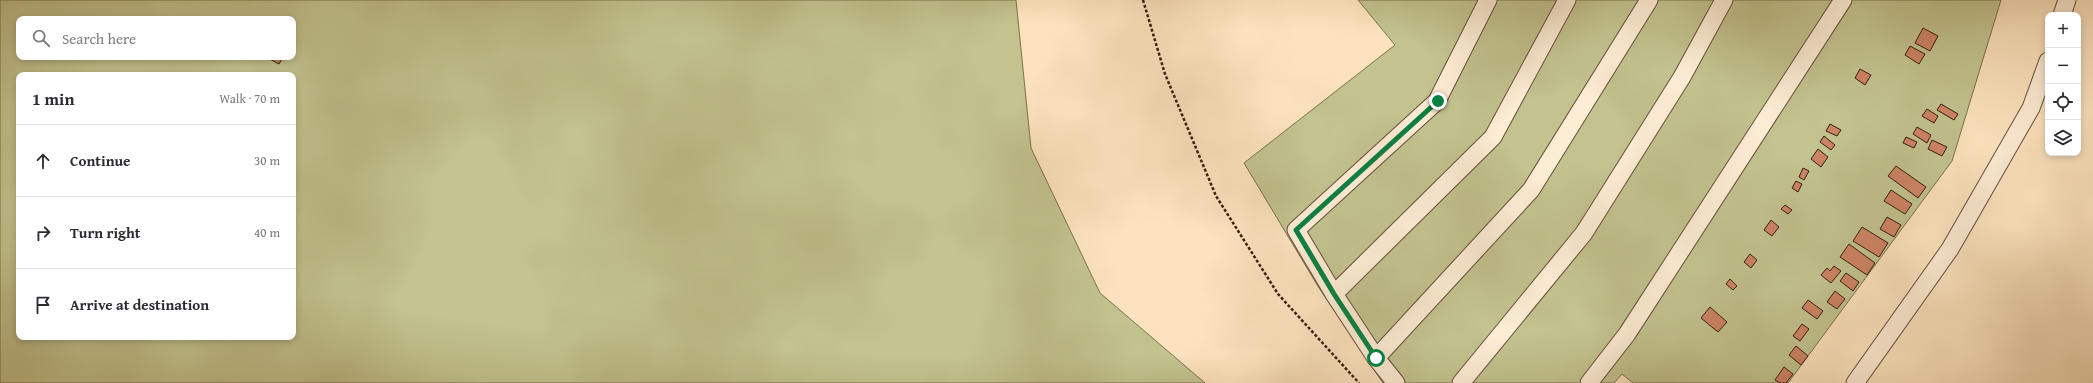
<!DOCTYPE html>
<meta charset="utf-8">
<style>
:root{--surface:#fff;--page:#f2f2f3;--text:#2b2b33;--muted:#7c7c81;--line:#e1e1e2}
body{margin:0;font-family:"Gentium Book Plus",serif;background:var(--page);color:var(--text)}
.controls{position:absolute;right:12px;top:12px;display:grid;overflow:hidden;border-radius:8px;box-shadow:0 2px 6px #0003}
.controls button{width:36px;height:36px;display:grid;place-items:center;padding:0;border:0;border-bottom:1px solid var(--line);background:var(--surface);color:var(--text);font:20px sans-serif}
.stop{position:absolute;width:12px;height:12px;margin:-9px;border:3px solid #0b8043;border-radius:50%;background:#fff}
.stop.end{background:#0b8043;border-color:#fff;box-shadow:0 1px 4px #0008}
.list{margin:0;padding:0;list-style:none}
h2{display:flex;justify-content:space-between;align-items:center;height:52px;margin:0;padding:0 16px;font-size:17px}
h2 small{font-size:13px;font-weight:400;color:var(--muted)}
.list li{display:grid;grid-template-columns:26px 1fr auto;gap:12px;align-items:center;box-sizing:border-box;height:72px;padding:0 16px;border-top:1px solid var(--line)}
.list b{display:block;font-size:15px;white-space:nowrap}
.list em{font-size:13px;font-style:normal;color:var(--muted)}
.icon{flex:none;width:22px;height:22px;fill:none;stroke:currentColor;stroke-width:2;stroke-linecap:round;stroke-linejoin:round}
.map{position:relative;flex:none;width:2093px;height:383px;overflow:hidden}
.search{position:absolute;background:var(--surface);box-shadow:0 2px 6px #0003;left:16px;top:16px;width:280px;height:44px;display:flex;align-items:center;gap:10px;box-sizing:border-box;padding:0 14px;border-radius:8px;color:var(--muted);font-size:15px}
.panel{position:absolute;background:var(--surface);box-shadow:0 2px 6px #0003;left:16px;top:72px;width:280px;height:268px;border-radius:8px}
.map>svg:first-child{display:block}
.green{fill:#c2c38f;stroke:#7c704e;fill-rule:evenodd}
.building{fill:#cd8465;stroke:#361d0e}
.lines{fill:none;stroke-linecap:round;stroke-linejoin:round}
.lane-casing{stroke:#684e3a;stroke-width:19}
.path{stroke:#361d0e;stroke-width:2.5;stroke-dasharray:3 2;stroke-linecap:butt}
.lane{stroke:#fdedd5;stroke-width:17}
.route{stroke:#0b8043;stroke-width:5}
</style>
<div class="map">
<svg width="2093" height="383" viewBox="0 0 2093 383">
<rect width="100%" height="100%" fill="#fce3be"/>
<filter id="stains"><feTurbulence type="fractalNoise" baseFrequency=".005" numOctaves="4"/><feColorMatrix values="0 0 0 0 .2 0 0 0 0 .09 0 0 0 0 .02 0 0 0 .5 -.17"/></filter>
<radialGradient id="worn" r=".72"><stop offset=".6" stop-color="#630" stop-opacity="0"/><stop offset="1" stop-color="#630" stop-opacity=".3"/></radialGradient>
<g class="green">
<path d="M0,0h1016l15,148 69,145 105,90h-1205zM19,19h274v38h-274zM19,75h274v262h-274z"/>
<polygon points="1358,0 2001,0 1952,161 1788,383 1633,383 1622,374 1614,383 1383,383 1319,288 1244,163 1395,45"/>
</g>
<g class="building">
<polygon points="1923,28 1938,36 1930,51 1915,43"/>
<polygon points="1910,46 1925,54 1919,64 1905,55"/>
<polygon points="266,57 283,57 279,64"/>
<polygon points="1860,69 1871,75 1865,85 1855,78"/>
<polygon points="1941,104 1958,114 1954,120 1937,110"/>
<polygon points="1927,109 1938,116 1934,123 1922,116"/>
<polygon points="1830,124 1841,130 1837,136 1826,131"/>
<polygon points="1917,127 1931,135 1927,143 1913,134"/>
<polygon points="1824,136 1835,145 1831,150 1820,142"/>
<polygon points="1906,137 1917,142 1914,148 1903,143"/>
<polygon points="1932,140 1947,147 1942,156 1928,149"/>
<polygon points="1818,149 1828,157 1821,167 1811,159"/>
<polygon points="1896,166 1926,187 1918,198 1888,176"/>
<polygon points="1803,168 1809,171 1804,180 1799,177"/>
<polygon points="1796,181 1802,184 1798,192 1792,188"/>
<polygon points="1891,190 1912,204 1905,214 1884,201"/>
<polygon points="1785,205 1792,210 1788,214 1781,209"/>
<polygon points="1887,217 1901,225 1894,237 1880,229"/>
<polygon points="1771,220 1779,227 1772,236 1764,230"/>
<polygon points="1862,227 1888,243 1879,257 1853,241"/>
<polygon points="1849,244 1875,263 1867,275 1840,257"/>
<polygon points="1750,254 1757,260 1751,268 1744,262"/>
<polygon points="1834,266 1841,271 1831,283 1821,275 1827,268 1830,271"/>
<polygon points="1846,273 1859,282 1853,291 1840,281"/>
<polygon points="1730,279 1737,286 1733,290 1726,284"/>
<polygon points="1835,291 1845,299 1837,309 1827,302"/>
<polygon points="1808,300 1823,311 1817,319 1802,308"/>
<polygon points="1710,307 1727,322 1718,332 1701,318"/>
<polygon points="1802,324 1809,329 1800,341 1793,336"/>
<polygon points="1796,346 1808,356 1801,365 1789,355"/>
<polygon points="1784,367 1793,374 1786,383 1780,383 1775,380"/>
</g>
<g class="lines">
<g class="lane-casing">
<g id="lane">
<polyline points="2062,15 2067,0"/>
<polyline points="1334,294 1296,230 1437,101 1488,0"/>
<polyline points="1376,358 1531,190 1649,0"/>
<polyline points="1396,383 1376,358 1334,294 1493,137 1567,0"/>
<polyline points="1461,383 1584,233 1682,77 1724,0"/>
<polyline points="1589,383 1627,334 1843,0"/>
<polyline points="1855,383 1950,249 2031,108 2048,61"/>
</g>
</g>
<polyline class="path" points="1143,0 1165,74 1216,196 1278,294 1359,383"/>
<use href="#lane" class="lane"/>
</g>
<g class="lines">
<polyline class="route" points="1376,358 1334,294 1296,230 1438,101"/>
</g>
<rect width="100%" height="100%" filter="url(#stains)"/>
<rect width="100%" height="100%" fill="url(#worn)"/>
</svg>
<div class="controls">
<button>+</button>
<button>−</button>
<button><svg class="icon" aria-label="locate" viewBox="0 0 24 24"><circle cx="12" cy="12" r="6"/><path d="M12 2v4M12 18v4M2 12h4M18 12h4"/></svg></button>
<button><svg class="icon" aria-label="layers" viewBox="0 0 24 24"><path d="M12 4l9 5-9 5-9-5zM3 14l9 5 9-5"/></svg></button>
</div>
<div class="stop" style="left:1376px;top:358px"></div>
<div class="stop end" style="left:1438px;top:101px"></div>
<div class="search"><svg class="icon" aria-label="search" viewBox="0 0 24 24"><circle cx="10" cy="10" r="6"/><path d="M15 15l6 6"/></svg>Search here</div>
<section class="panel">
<h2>1 min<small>Walk · 70 m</small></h2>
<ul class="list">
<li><svg class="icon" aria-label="ahead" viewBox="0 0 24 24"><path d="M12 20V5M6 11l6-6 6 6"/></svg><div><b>Continue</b></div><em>30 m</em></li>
<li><svg class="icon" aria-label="right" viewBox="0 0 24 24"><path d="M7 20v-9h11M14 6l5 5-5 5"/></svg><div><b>Turn right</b></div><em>40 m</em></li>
<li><svg class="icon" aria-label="arrive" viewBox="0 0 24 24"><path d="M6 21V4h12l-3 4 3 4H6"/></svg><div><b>Arrive at destination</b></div></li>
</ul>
</section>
</div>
